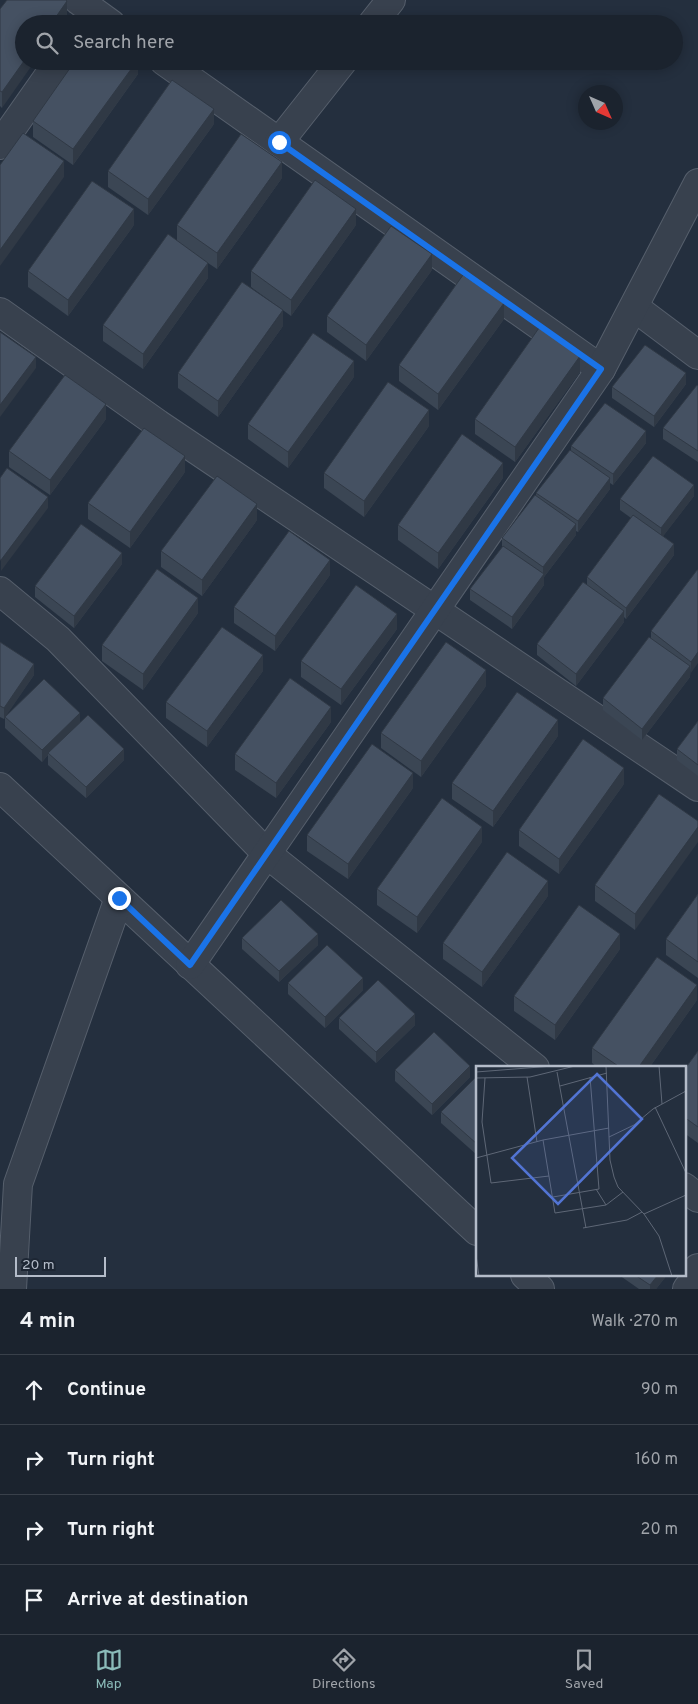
<!DOCTYPE html>
<meta charset="utf-8">
<style>
:root{--surface:#1b232e;--page:#242b36;--text:#f1f3f6;--muted:#a0a4aa;--line:#39404a;--accent:#8bbbb9}
body{margin:0;font-family:Overpass,sans-serif;background:var(--page);color:var(--text)}
.compass{position:absolute;left:578px;top:85px;width:45px;height:45px;border-radius:50%;background:var(--surface);box-shadow:0 2px 12px #0003;rotate:135deg}
.scale{position:absolute;left:15px;bottom:12px;width:91px;box-sizing:border-box;padding-left:5px;border:2px solid #b4bcc9;border-top:0;font-size:14px;line-height:18px;white-space:nowrap;color:#b4bcc9;-webkit-text-stroke:4px #1d2633;paint-order:stroke}
.stop{position:absolute;width:15px;height:15px;margin:-11px;border:4px solid #1a73e8;border-radius:50%;background:#fff}
.stop.end{background:#1a73e8;border-color:#fff;box-shadow:0 1px 5px #0008}
.list{margin:0;padding:0;list-style:none}
h2{display:flex;justify-content:space-between;align-items:center;height:65px;margin:0;padding:0 20px;font-size:21px}
h2 small{font-size:16px;font-weight:400;color:var(--muted)}
.list li{display:grid;grid-template-columns:32px 1fr auto;gap:15px;align-items:center;box-sizing:border-box;height:70px;padding:0 20px;border-top:1px solid var(--line)}
.list b{display:block;font-size:19px;white-space:nowrap}
.list em{font-size:16px;font-style:normal;color:var(--muted)}
.icon{flex:none;width:28px;height:28px;fill:none;stroke:currentColor;stroke-width:2;stroke-linecap:round;stroke-linejoin:round}
.map{position:relative;flex:none;width:698px;height:1289px;overflow:hidden}
.search{position:absolute;background:var(--surface);box-shadow:0 2px 12px #0003;left:15px;right:15px;top:15px;height:55px;display:flex;align-items:center;gap:12px;box-sizing:border-box;padding:0 18px;border-radius:28px;color:var(--muted);font-size:19px}
.sheet{height:345px;background:var(--surface)}
nav{display:flex;justify-content:space-around;align-items:center;box-sizing:border-box;height:70px;border-top:1px solid var(--line);background:var(--surface);font-size:14px;color:var(--muted)}
nav a{display:grid;justify-items:center;gap:2px}
nav .on{color:var(--accent)}
.map>svg:first-child{display:block}
.lines{fill:none;stroke-linecap:round;stroke-linejoin:round}
.minor-casing{stroke:#565f6c;stroke-width:30}
.minor{stroke:#38414e;stroke-width:28}
.wall{fill:#3b4654}
.shaded-wall{fill:#303945}
.building{fill:#455162;stroke:#303945}
.route{stroke:#1a73e8;stroke-width:6}
.inset-road{fill:none;stroke:#5e6776;stroke-width:1}
.view{fill:#5274d3;fill-opacity:0.15;stroke:#5274d3;stroke-width:2.5}
.inset-edge{fill:none;stroke:#b4bcc9;stroke-width:2.5}
</style>
<div class="map">
<svg width="698" height="1289" viewBox="0 0 698 1289">
<rect width="100%" height="100%" fill="#242f3e"/>
<g class="lines">
<g class="minor-casing">
<g id="minor">
<polyline points="78,0 111,24"/>
<polyline points="372,24 391,0"/>
<polyline points="164,61 601,369"/>
<polyline points="279,142 343,61"/>
<polyline points="0,145 59,61"/>
<polyline points="634,307 698,355"/>
<polyline points="0,312 158,424 698,787"/>
<polyline points="0,591 58,639 267,854 535,1068"/>
<polyline points="0,787 477,1231"/>
<polyline points="190,965 601,369 698,183"/>
<polyline points="684,1187 698,1198"/>
<polyline points="525,1275 540,1289"/>
<polyline points="12,1289 18,1184 119,898"/>
<polyline points="687,1289 694,1280 698,1268"/>
</g>
</g>
<use href="#minor" class="minor"/>
</g>
<g class="wall">
<polygon points="0,9 67,17 62,24 24,24 2,108 0,106"/>
<polygon points="138,61 138,74 73,165 33,137 33,121"/>
<polygon points="214,124 148,215 108,187 108,171"/>
<polygon points="282,178 217,269 208,263 208,278 143,369 103,341 103,325 177,241 177,225"/>
<polygon points="134,225 68,316 28,287 28,271"/>
<polygon points="356,225 291,316 251,287 251,271"/>
<polygon points="432,270 366,361 327,332 327,316"/>
<polygon points="504,319 438,410 399,381 399,365"/>
<polygon points="283,326 218,417 178,388 178,373"/>
<polygon points="580,372 515,462 475,434 475,419"/>
<polygon points="354,377 288,468 248,439 248,424"/>
<polygon points="686,384 654,427 612,398 612,387"/>
<polygon points="698,386 698,462 663,439 663,428"/>
<polygon points="106,419 50,495 9,467 9,451"/>
<polygon points="429,426 364,517 324,488 324,473"/>
<polygon points="646,443 613,485 610,483 610,489 578,532 576,531 576,535 544,577 544,585 512,629 470,600 470,589 502,548 502,538 536,496 536,493 571,451 571,446"/>
<polygon points="185,472 130,548 88,519 88,503"/>
<polygon points="503,478 438,569 398,540 398,525"/>
<polygon points="694,496 663,536 674,555 626,619 624,617 624,622 576,686 537,655 537,644 587,585 587,577 631,518 620,510 620,499"/>
<polygon points="257,520 202,596 161,567 161,551"/>
<polygon points="122,564 74,628 35,597 35,586"/>
<polygon points="698,570 690,677 642,740 603,710 603,698 651,639 651,631"/>
<polygon points="330,575 275,651 234,623 234,607"/>
<polygon points="198,613 143,690 102,661 102,645"/>
<polygon points="397,629 341,705 301,677 301,661"/>
<polygon points="0,642 34,675 6,715 80,722 124,760 86,798 48,765 48,755 42,762 5,728 5,717 4,719 0,717"/>
<polygon points="263,671 207,747 166,718 166,702"/>
<polygon points="486,686 421,777 381,748 381,733"/>
<polygon points="698,721 698,776 677,760 677,749"/>
<polygon points="331,722 276,798 235,770 235,754"/>
<polygon points="558,736 493,827 452,799 452,783"/>
<polygon points="624,784 559,874 519,846 519,830"/>
<polygon points="413,788 348,879 307,851 307,835"/>
<polygon points="659,794 635,930 595,901 595,885"/>
<polygon points="482,842 417,933 377,905 377,889"/>
<polygon points="698,894 698,978 666,955 666,939"/>
<polygon points="548,896 482,987 443,959 443,943"/>
<polygon points="242,938 318,945 279,982 242,949"/>
<polygon points="620,949 555,1040 514,1011 514,996"/>
<polygon points="288,983 363,990 325,1028 288,994"/>
<polygon points="697,1000 649,1068 598,1068 592,1063 592,1048"/>
<polygon points="339,1018 415,1025 376,1063 339,1029"/>
<polygon points="698,1051 698,1143 684,1133 684,1070"/>
<polygon points="395,1070 470,1077 432,1115 395,1081"/>
<polygon points="477,1076 477,1165 477,1155 441,1123 441,1112"/>
<polygon points="619,1275 667,1275 656,1289 639,1289"/>
</g>
<g class="shaded-wall">
<polygon points="67,1 67,17 62,24 51,24"/>
<polygon points="24,61 35,61 2,108 2,92"/>
<polygon points="137,61 138,61 138,74 73,165 73,149"/>
<polygon points="214,109 214,124 148,215 148,199"/>
<polygon points="64,161 64,177 0,266 0,250"/>
<polygon points="282,162 282,178 217,269 217,253"/>
<polygon points="134,209 134,225 68,316 68,300"/>
<polygon points="356,209 356,225 291,316 291,300"/>
<polygon points="432,254 432,270 366,361 366,345"/>
<polygon points="208,263 208,278 143,369 143,354"/>
<polygon points="504,303 504,319 438,410 438,394"/>
<polygon points="283,310 283,326 218,417 218,401"/>
<polygon points="580,356 580,372 515,462 515,447"/>
<polygon points="36,357 36,368 0,417 0,405"/>
<polygon points="354,361 354,377 288,468 288,452"/>
<polygon points="686,373 686,384 654,427 654,416"/>
<polygon points="106,404 106,419 50,495 50,480"/>
<polygon points="429,410 429,426 364,517 364,501"/>
<polygon points="646,431 646,443 613,485 613,474"/>
<polygon points="185,456 185,472 130,548 130,532"/>
<polygon points="503,463 503,478 438,569 438,553"/>
<polygon points="610,478 610,489 578,532 578,521"/>
<polygon points="694,485 694,496 661,539 661,528"/>
<polygon points="48,497 48,508 1,571 1,560"/>
<polygon points="257,504 257,520 202,596 202,580"/>
<polygon points="576,524 576,535 544,577 544,585 512,629 512,617 543,575 543,567"/>
<polygon points="674,544 674,555 626,619 626,608"/>
<polygon points="122,553 122,564 74,628 74,616"/>
<polygon points="330,560 330,575 275,651 275,636"/>
<polygon points="198,598 198,613 143,690 143,674"/>
<polygon points="624,611 624,622 576,686 576,674"/>
<polygon points="397,614 397,629 341,705 341,689"/>
<polygon points="698,652 698,663 691,673 691,662"/>
<polygon points="263,655 263,671 207,747 207,731"/>
<polygon points="34,664 34,675 4,719 4,708"/>
<polygon points="690,666 690,677 642,740 642,729"/>
<polygon points="486,670 486,686 421,777 421,761"/>
<polygon points="331,707 331,722 276,798 276,783"/>
<polygon points="80,713 80,724 48,753 48,755 42,762 42,750"/>
<polygon points="558,720 558,736 493,827 493,811"/>
<polygon points="124,749 124,760 86,798 86,787"/>
<polygon points="624,768 624,784 559,874 559,859"/>
<polygon points="413,773 413,788 348,879 348,864"/>
<polygon points="482,827 482,842 417,933 417,917"/>
<polygon points="698,827 698,842 635,930 635,914"/>
<polygon points="548,881 548,896 482,987 482,972"/>
<polygon points="318,934 318,945 279,982 279,971"/>
<polygon points="620,934 620,949 555,1040 555,1025"/>
<polygon points="363,978 363,990 325,1028 325,1017"/>
<polygon points="697,985 697,1000 649,1068 638,1068"/>
<polygon points="415,1014 415,1025 376,1063 376,1052"/>
<polygon points="470,1066 470,1077 432,1115 432,1104"/>
<polygon points="658,1275 667,1275 656,1289 650,1289 650,1285"/>
</g>
<g class="building">
<polygon points="7,0 66,0 67,1 51,24 24,24 24,61 2,92 0,91 0,9"/>
<polygon points="75,61 137,61 73,149 33,121"/>
<polygon points="172,80 214,109 148,199 108,171"/>
<polygon points="23,133 64,161 0,250 0,165"/>
<polygon points="241,134 282,162 217,253 177,225"/>
<polygon points="315,180 356,209 291,300 251,271"/>
<polygon points="92,181 134,209 68,300 28,271"/>
<polygon points="391,226 432,254 366,345 327,316"/>
<polygon points="168,234 208,263 143,354 103,325"/>
<polygon points="463,275 504,303 438,394 399,365"/>
<polygon points="242,282 283,310 218,401 178,373"/>
<polygon points="539,328 580,356 515,447 475,419"/>
<polygon points="0,332 36,357 0,405"/>
<polygon points="313,333 354,361 288,452 248,424"/>
<polygon points="645,345 686,373 654,416 612,387"/>
<polygon points="65,375 106,404 50,480 9,451"/>
<polygon points="388,382 429,410 364,501 324,473"/>
<polygon points="697,385 698,386 698,451 663,428"/>
<polygon points="605,403 646,431 613,474 571,446"/>
<polygon points="144,428 185,456 130,532 88,503"/>
<polygon points="462,434 503,463 438,553 398,525"/>
<polygon points="570,450 610,478 578,521 536,493"/>
<polygon points="653,456 694,485 661,528 620,499"/>
<polygon points="7,468 48,497 1,560 0,560 0,478"/>
<polygon points="217,476 257,504 202,580 161,551"/>
<polygon points="535,495 576,524 543,567 502,538"/>
<polygon points="633,515 674,544 626,608 587,577"/>
<polygon points="81,524 122,553 74,616 35,586"/>
<polygon points="289,531 330,560 275,636 234,607"/>
<polygon points="503,546 544,574 512,617 470,589"/>
<polygon points="157,569 198,598 143,674 102,645"/>
<polygon points="697,570 698,570 698,652 691,662 651,631"/>
<polygon points="583,582 624,611 576,674 537,644"/>
<polygon points="356,585 397,614 341,689 301,661"/>
<polygon points="222,627 263,655 207,731 166,702"/>
<polygon points="649,637 690,666 642,729 603,698"/>
<polygon points="0,642 34,664 4,708 0,706"/>
<polygon points="446,642 486,670 421,761 381,733"/>
<polygon points="290,678 331,707 276,783 235,754"/>
<polygon points="44,679 80,713 42,750 5,717"/>
<polygon points="517,692 558,720 493,811 452,783"/>
<polygon points="88,715 124,749 86,787 48,753"/>
<polygon points="698,721 698,765 677,749"/>
<polygon points="583,739 624,768 559,859 519,830"/>
<polygon points="372,744 413,773 348,864 307,835"/>
<polygon points="659,794 698,821 698,827 635,914 595,885"/>
<polygon points="442,798 482,827 417,917 377,889"/>
<polygon points="507,852 548,881 482,972 443,943"/>
<polygon points="698,894 698,962 666,939"/>
<polygon points="281,900 318,934 279,971 242,938"/>
<polygon points="579,905 620,934 555,1025 514,996"/>
<polygon points="327,945 363,978 325,1017 288,983"/>
<polygon points="657,957 697,985 638,1068 621,1068 592,1048"/>
<polygon points="378,980 415,1014 376,1052 339,1018"/>
<polygon points="434,1032 470,1066 432,1104 395,1070"/>
<polygon points="698,1051 698,1127 684,1117 684,1070"/>
<polygon points="477,1076 477,1144 441,1112"/>
<polygon points="635,1275 658,1275 650,1285"/>
</g>
<g class="lines">
<polyline class="route" points="119,898 190,965 601,369 279,142"/>
</g>
<g transform="translate(476 1066)">
<rect width="210" height="210" fill="#242f3e"/>
<path class="inset-road" d="M130,0l4,94 4,17 4,10 26,27 15,22 13,40M183,0l3,38M0,6l77,-6M81,6l29,156M51,11l10,65M0,12l54,-1 45,-11M9,12l-3,44 9,61 58,-7M84,20l47,-13M179,41l31,66M133,71l25,-12 19,-16 33,-18M67,74l12,73 51,-8 17,-13M0,92l67,-18 66,-12M120,123l10,16M77,131l46,-8 -9,-112M168,148l42,-19M107,162l44,-8 15,-8M0,189l3,21"/>
<path class="view" d="M121,8l45,45 -84,85 -46,-46z"/>
<rect width="210" height="210" class="inset-edge"/>
</g>
</svg>
<svg class="compass" viewBox="-18 -18 36 36"><path d="M0-13l5 13h-10z" fill="#e53935"/><path d="M0 13l5-13h-10z" fill="#a0a4aa"/></svg>
<div class="scale">20 m</div>
<div class="stop" style="left:279px;top:142px"></div>
<div class="stop end" style="left:119px;top:898px"></div>
<div class="search"><svg class="icon" aria-label="search" viewBox="0 0 24 24"><circle cx="10" cy="10" r="6"/><path d="M15 15l6 6"/></svg>Search here</div>
</div>
<section class="sheet">
<h2>4 min<small>Walk · 270 m</small></h2>
<ul class="list">
<li><svg class="icon" aria-label="ahead" viewBox="0 0 24 24"><path d="M12 20V5M6 11l6-6 6 6"/></svg><div><b>Continue</b></div><em>90 m</em></li>
<li><svg class="icon" aria-label="right" viewBox="0 0 24 24"><path d="M7 20v-9h11M14 6l5 5-5 5"/></svg><div><b>Turn right</b></div><em>160 m</em></li>
<li><svg class="icon" aria-label="right" viewBox="0 0 24 24"><path d="M7 20v-9h11M14 6l5 5-5 5"/></svg><div><b>Turn right</b></div><em>20 m</em></li>
<li><svg class="icon" aria-label="arrive" viewBox="0 0 24 24"><path d="M6 21V4h12l-3 4 3 4H6"/></svg><div><b>Arrive at destination</b></div></li>
</ul>
</section>
<nav>
<a class="on"><svg class="icon" aria-label="map" viewBox="0 0 24 24"><path d="M3 6l6-2 6 2 6-2v14l-6 2-6-2-6 2zM9 4v14M15 6v14"/></svg>Map</a>
<a><svg class="icon" aria-label="directions" viewBox="0 0 24 24"><path d="M12 3l9 9-9 9-9-9zM9 14v-3h6M13 9l2 2-2 2"/></svg>Directions</a>
<a><svg class="icon" aria-label="saved" viewBox="0 0 24 24"><path d="M7 4h10v16l-5-4-5 4z"/></svg>Saved</a>
</nav>
